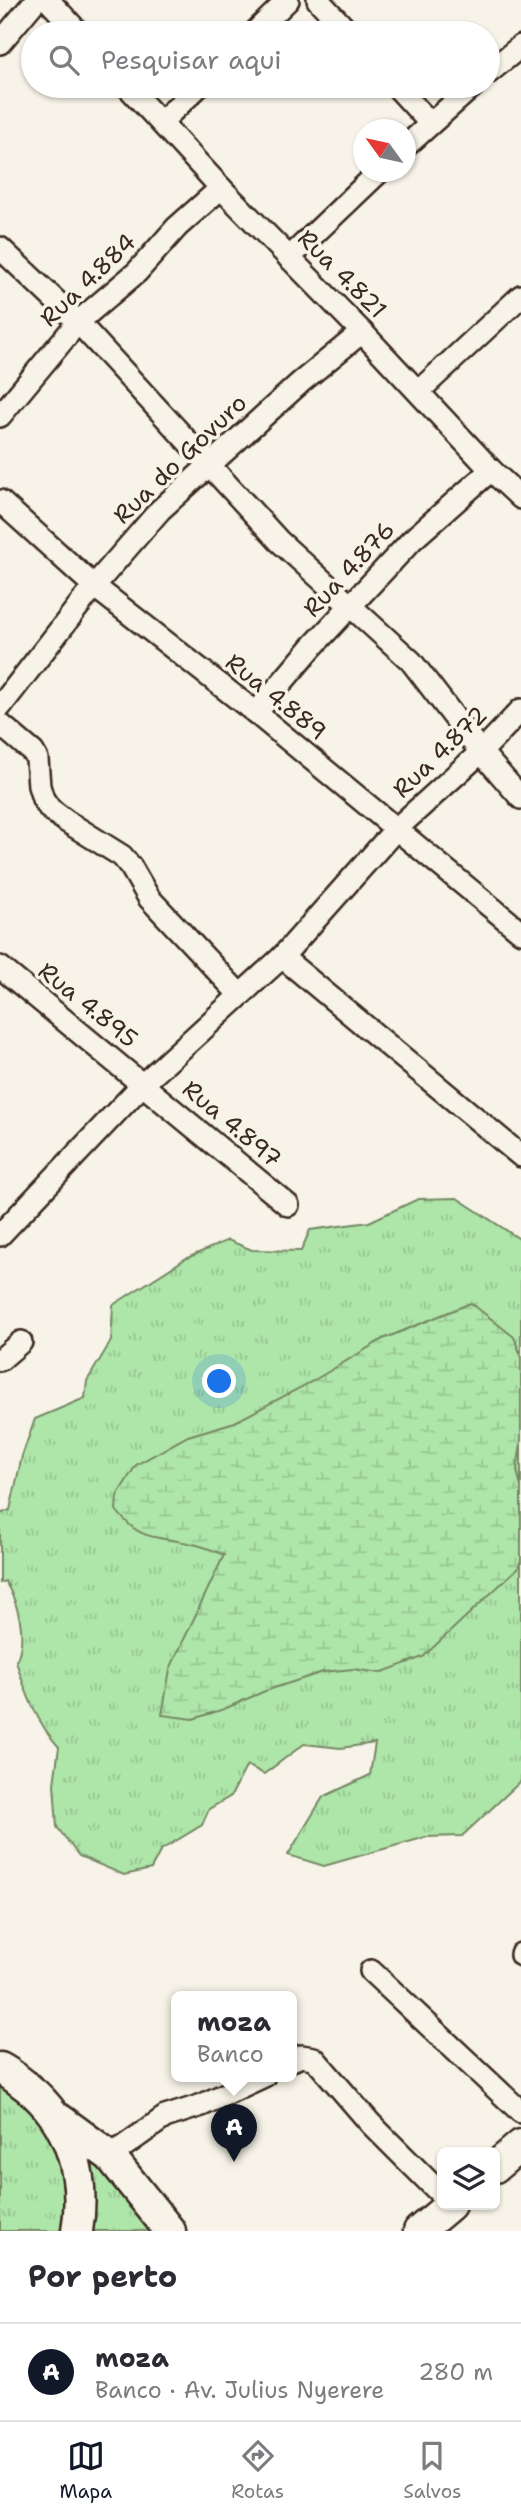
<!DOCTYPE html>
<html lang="pt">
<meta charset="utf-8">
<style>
:root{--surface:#fff;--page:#f2f2f3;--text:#2b2b33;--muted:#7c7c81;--line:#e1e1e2;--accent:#111827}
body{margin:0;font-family:"Shantell Sans",sans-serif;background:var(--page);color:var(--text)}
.controls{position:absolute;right:21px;bottom:21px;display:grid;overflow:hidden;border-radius:10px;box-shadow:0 2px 5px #0004}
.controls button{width:63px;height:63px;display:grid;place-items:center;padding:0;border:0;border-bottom:2px solid var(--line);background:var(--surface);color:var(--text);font:35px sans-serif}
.compass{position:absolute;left:353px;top:119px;width:63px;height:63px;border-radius:50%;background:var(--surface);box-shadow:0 2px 5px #0004;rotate:303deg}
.you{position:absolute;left:220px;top:1382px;width:24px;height:24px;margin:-18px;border:5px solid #fff;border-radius:50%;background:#1a73e8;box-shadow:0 0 0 10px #1a73e833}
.badge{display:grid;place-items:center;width:46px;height:46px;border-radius:50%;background:var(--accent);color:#fff;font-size:23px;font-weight:700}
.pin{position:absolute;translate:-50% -58px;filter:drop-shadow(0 2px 4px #0008)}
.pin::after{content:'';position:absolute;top:37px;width:24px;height:21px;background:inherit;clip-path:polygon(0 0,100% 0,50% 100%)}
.popup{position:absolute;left:171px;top:1991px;width:126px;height:91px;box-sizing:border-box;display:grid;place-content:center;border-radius:10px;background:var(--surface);filter:drop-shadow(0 2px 5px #0005);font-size:23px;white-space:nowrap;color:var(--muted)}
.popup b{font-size:26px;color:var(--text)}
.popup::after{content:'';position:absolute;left:50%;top:100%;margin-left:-14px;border:14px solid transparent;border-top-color:var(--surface)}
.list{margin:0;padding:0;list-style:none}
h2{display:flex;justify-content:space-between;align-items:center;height:91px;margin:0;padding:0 28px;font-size:30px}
h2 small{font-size:23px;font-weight:400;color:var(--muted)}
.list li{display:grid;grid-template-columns:46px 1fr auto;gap:21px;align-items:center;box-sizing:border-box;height:98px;padding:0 28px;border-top:2px solid var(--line)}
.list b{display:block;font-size:26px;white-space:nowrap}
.list p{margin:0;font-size:23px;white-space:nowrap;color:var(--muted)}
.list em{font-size:23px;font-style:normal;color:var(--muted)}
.icon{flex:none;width:38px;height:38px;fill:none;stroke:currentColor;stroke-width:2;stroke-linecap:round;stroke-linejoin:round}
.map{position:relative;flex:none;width:521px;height:2231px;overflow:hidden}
.search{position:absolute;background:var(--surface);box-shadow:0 2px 5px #0004;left:21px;right:21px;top:21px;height:77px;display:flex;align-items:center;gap:18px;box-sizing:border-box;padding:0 24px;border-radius:38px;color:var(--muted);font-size:26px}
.sheet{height:189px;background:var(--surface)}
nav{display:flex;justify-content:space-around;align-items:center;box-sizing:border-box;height:98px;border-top:2px solid var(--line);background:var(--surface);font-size:19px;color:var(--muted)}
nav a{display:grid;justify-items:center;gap:4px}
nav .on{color:var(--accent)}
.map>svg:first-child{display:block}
.grass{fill:url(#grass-tufts);stroke:#748864;stroke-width:2}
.wetland{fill:url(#wetland-marsh);stroke:#748864;stroke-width:2}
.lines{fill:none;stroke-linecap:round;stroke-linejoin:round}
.street-casing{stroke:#3b2a1e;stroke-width:26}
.secondary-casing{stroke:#3b2a1e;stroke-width:35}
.street{stroke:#f7f3e8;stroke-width:21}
.secondary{stroke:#f7f3e8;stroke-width:30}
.labels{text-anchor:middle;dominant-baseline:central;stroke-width:7;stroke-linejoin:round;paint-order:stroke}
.street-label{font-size:24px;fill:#3b2a1e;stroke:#f7f3e8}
</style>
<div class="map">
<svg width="521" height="2231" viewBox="0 0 521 2231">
<defs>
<pattern id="grass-tufts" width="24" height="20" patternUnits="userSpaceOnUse" patternTransform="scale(1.75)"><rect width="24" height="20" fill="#aee5a9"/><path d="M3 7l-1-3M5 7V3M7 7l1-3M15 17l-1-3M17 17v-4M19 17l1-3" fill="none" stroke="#97c591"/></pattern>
<pattern id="wetland-marsh" width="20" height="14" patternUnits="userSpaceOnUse" patternTransform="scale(1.75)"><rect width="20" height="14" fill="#aee5a9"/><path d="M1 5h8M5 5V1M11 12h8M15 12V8" fill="none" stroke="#97c591"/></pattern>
</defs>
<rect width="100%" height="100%" fill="#f7f3e8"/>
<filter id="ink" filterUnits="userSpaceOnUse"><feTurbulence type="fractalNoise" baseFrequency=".0143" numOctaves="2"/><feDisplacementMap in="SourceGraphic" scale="14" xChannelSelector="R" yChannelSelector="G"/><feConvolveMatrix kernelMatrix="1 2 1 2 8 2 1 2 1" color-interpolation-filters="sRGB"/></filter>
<g filter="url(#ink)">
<g class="grass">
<path d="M457,1198l64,42v541l-59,55 -36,1 -102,29 -36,-11 35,-58 47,-22 5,-32 -34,5 -37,-4 -40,30 -17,-9 -16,31 -22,13 -7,16 -41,25 -10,19 -27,6 -45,-19 -22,-29 -3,-43 5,-37c-23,-25 -33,-54 -43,-86 12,-24 2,-58 -11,-80l-5,2v-69l10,-4 12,-54 13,-37 50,-21 2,-17 24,-40 2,-36 72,-46 43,-19 24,10 49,1 9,-21 59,-8 49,-23z"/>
<polygon points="0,2068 9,2072 161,2231 0,2231"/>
</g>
<path class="wetland" d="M471,1303l43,34 7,19v87l-4,27 4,17v73l-3,8 -95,89 -43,16 -27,-4 -30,3 -58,19 -41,18 -31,10 -31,-4 8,-46 54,-114c-11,-5 -24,-10 -36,-12 -35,-7 -48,-2 -72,-33l1,-14 19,-31 52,-29 47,-14 78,-41 70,-42z"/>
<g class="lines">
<g class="street-casing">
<g id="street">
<polyline points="48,0 79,33"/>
<polyline points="318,0 349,33"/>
<polyline points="254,33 288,0"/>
<polyline points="0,43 36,0"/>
<polyline points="488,73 521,46"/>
<polyline points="127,86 221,188 362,332 491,470 521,498"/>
<polyline points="396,86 430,123"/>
<polyline points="161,122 199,86"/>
<polyline points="406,146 473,86"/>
<polyline points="0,248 78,322 279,541 411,661 481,752 521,798"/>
<polyline points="289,258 379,172"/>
<polyline points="419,391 521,296"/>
<polyline points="0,416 78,322 137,272 177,227 221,188"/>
<polyline points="0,501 94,586 256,713 521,932"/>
<polyline points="0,707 94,586 160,510 301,382 362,332"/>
<polyline points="256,713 311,648 412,540 491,470"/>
<polyline points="0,724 33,752 37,759 39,786 43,799 50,809 66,821 122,856 131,867 149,898 240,995"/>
<polyline points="282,957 521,1156"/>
<polyline points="0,967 288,1205"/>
<polyline points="0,1235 143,1084 282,957 395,830 481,752 521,710"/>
<polyline points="0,1360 21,1342"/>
<polyline points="521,1954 521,1955"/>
<polyline points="371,1971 521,2112"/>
<polyline points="292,2060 301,2056 314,2058 371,2124 442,2195"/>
<polyline points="110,2156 165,2117 202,2105 264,2076"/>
</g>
</g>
<g class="secondary-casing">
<g id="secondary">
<path d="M0,2068c10,5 18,12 27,19 44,35 59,90 50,144"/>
<polyline points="58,2118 110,2156 170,2231"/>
<polyline points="495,2167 521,2145"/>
<polyline points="419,2231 450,2205"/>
</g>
</g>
<use href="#street" class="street"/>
<use href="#secondary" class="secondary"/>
</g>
</g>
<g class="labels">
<g class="street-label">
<text transform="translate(342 274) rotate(45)">Rua 4.821</text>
<text transform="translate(88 280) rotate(-44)">Rua 4.884</text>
<text transform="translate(180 459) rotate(-44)">Rua do Govuro</text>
<text transform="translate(349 569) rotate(-47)">Rua 4.876</text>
<text transform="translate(276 697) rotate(39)">Rua 4.889</text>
<text transform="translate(440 752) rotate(-44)">Rua 4.872</text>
<text transform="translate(88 1005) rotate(39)">Rua 4.895</text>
<text transform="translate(232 1124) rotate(40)">Rua 4.897</text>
</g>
</g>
</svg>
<div class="controls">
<button><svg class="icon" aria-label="layers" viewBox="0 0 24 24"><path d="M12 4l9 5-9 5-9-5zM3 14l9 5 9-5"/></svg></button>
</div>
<svg class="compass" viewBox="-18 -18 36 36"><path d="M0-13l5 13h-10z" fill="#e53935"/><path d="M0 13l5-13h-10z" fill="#7c7c81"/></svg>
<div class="you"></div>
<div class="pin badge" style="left:234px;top:2162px">A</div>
<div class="popup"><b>moza</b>Banco</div>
<div class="search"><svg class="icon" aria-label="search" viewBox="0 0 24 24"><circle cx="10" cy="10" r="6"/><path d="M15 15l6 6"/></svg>Pesquisar aqui</div>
</div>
<section class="sheet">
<h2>Por perto<small></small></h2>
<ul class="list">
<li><span class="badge">A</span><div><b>moza</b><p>Banco · Av. Julius Nyerere</p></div><em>280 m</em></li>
</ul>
</section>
<nav>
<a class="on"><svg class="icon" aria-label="map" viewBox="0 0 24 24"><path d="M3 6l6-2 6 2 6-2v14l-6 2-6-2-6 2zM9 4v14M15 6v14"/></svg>Mapa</a>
<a><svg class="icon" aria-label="directions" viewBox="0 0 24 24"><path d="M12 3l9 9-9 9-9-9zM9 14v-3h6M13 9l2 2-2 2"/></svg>Rotas</a>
<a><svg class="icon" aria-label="saved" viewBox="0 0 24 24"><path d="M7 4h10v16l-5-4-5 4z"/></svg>Salvos</a>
</nav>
